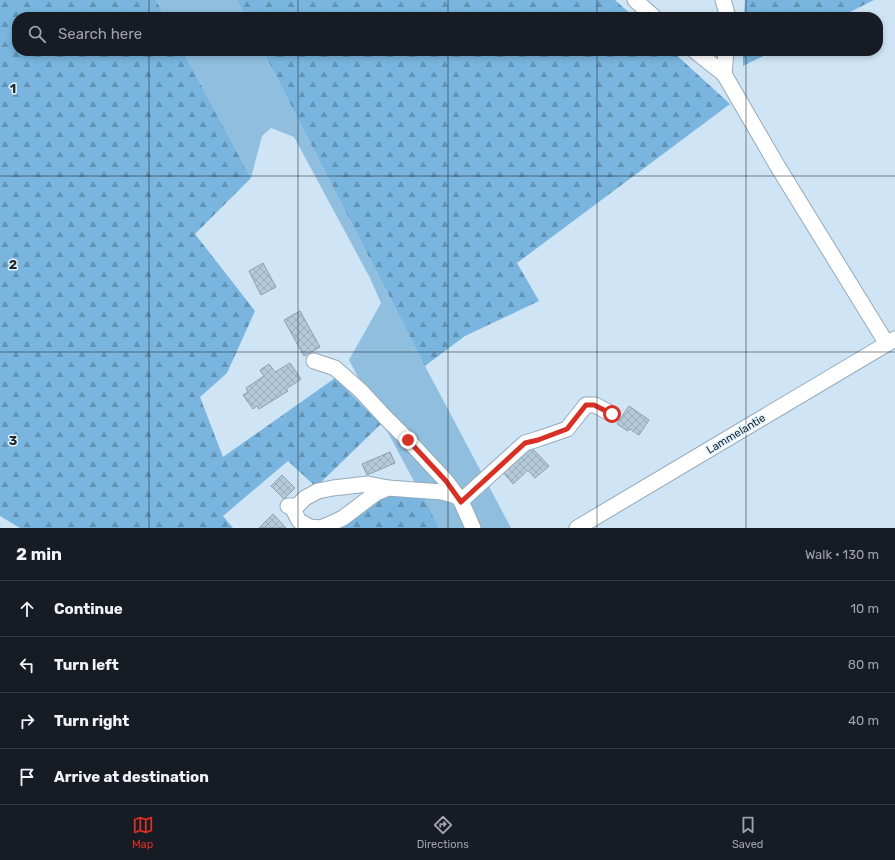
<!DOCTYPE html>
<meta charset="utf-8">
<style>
:root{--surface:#171b24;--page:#20242c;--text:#f1f3f6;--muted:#9ea1a6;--line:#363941;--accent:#d93025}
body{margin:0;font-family:Rubik,sans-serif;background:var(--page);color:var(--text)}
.stop{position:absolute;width:12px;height:12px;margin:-9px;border:3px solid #d93025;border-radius:50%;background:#fff}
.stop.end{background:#d93025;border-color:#fff;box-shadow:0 1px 4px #0008}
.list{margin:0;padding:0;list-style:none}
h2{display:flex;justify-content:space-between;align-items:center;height:52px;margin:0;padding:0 16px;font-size:17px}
h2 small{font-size:13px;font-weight:400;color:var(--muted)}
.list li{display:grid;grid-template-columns:26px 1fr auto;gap:12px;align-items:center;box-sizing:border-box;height:56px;padding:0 16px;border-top:1px solid var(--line)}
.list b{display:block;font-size:15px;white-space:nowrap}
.list em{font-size:13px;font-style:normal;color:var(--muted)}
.icon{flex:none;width:22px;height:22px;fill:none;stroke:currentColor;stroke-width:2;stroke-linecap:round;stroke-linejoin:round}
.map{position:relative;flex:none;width:895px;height:528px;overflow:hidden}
.search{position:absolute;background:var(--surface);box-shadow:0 2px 6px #0003;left:12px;right:12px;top:12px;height:44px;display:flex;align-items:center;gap:10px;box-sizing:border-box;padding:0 14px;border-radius:16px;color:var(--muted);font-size:15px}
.sheet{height:276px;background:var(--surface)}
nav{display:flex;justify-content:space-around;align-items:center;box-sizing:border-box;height:56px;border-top:1px solid var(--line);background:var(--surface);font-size:11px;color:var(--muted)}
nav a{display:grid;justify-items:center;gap:2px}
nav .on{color:var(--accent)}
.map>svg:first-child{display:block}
.green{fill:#90bedf}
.forest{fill:url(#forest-firs)}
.building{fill:url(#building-cross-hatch);stroke:#8ba0af}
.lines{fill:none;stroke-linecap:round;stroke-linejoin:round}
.minor-casing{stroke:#95aab9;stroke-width:17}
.minor{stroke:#fff;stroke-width:15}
.route{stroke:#d93025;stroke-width:5}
.grid{fill:none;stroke:#21292f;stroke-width:1;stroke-opacity:0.55}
.labels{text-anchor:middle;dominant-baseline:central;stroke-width:3;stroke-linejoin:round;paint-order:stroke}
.street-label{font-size:11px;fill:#21292f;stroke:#e0f2ff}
.grid-label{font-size:13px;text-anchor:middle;font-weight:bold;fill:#21292f;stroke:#e0f2ff;stroke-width:3;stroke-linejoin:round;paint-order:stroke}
</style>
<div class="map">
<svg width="895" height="528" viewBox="0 0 895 528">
<defs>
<pattern id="forest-firs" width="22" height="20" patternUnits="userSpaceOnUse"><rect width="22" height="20" fill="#79b5de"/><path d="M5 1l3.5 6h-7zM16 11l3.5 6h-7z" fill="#6393b4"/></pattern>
<pattern id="building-cross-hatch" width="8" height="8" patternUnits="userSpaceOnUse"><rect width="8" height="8" fill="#b4c9d9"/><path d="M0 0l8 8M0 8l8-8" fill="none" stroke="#9aadbb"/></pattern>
</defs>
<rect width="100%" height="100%" fill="#cfe5f5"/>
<g class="green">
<polygon points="156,0 237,0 246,17 165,17"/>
<polygon points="183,51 263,51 425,366 511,528 439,528 349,360 381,303 370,278 294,137 271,128 262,136 251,178"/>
</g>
<g class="forest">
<polygon points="0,0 156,0 165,17 17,17 17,51 183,51 251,178 195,234 255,311 227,373 200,397 223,457 335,378 381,424 316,487 288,461 223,516 233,528 20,528 0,516"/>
<polygon points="237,0 615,0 634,17 246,17"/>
<polygon points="745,0 874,0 840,17 744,17"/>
<polygon points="263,51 672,51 730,104 517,263 539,301 465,336 425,366"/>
<polygon points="743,51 773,51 743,66"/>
<polygon points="386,493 422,495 439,528 338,528"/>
</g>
<g class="building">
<polygon points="263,263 276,287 261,295 249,271"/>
<polygon points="300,311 320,347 304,356 284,320"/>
<polygon points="290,363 301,379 286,389 288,391 259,409 257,406 253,409 243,395 248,392 246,388 264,376 260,370 269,364 275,372"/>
<polygon points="629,406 649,420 639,435 630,429 628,431 617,424"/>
<polygon points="530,446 549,466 535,478 528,470 513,484 502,471"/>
<polygon points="390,452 395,463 367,475 362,464"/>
<polygon points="282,475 295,488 284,499 271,486"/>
<polygon points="273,514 286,528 259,528"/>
</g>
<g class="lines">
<g class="minor-casing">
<g id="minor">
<polyline points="635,0 654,17"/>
<polyline points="723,0 728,17"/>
<polyline points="695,51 724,74 778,167 887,344"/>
<polyline points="724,74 726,51"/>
<polyline points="314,361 335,368 361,391 385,417 408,440 446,481 461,501 473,528"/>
<polyline points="461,501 525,443 538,439 567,429 586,405 595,405 612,414"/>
<polyline points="288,506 297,506 305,498 318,491 333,488 368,484 388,488 442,492 456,496"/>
<polyline points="297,506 294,511 299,521 310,527 320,528 328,525 343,518 376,493 388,488"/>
<polyline points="577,528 895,339"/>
</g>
</g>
<use href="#minor" class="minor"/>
</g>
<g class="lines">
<polyline class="route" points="408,440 446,481 461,502 525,443 538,440 567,429 586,405 594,405 612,414"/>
</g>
<path class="grid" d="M149,0v17M298,0v17M448,0v17M597,0v17M746,0v17M149,51v477M298,51v477M448,51v477M597,51v477M746,51v477M0,176h895M0,352h895"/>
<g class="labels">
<g class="street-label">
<text transform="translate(736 434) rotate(-31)">Lammelantie</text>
</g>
</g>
<g class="grid-label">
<text x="13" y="93">1</text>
<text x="13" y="269">2</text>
<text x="13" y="445">3</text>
</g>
</svg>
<div class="stop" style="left:612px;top:414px"></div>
<div class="stop end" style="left:408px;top:440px"></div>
<div class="search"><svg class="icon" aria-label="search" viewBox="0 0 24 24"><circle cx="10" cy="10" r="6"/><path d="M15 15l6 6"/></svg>Search here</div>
</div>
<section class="sheet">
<h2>2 min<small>Walk · 130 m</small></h2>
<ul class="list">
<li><svg class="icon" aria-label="ahead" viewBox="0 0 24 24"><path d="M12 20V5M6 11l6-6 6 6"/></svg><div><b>Continue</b></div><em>10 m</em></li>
<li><svg class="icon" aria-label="left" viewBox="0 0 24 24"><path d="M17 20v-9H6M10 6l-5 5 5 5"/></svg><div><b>Turn left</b></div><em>80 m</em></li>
<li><svg class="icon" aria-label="right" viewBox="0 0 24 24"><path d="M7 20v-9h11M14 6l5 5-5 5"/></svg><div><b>Turn right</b></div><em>40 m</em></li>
<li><svg class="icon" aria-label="arrive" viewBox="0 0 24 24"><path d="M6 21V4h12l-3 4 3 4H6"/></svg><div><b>Arrive at destination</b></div></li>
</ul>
</section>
<nav>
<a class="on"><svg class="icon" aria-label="map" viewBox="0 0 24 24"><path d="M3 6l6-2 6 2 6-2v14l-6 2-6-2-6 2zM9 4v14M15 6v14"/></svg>Map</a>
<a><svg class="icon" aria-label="directions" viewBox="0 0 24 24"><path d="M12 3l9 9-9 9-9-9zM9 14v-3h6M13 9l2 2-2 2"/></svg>Directions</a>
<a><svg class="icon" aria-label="saved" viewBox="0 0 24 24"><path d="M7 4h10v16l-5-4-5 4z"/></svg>Saved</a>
</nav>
